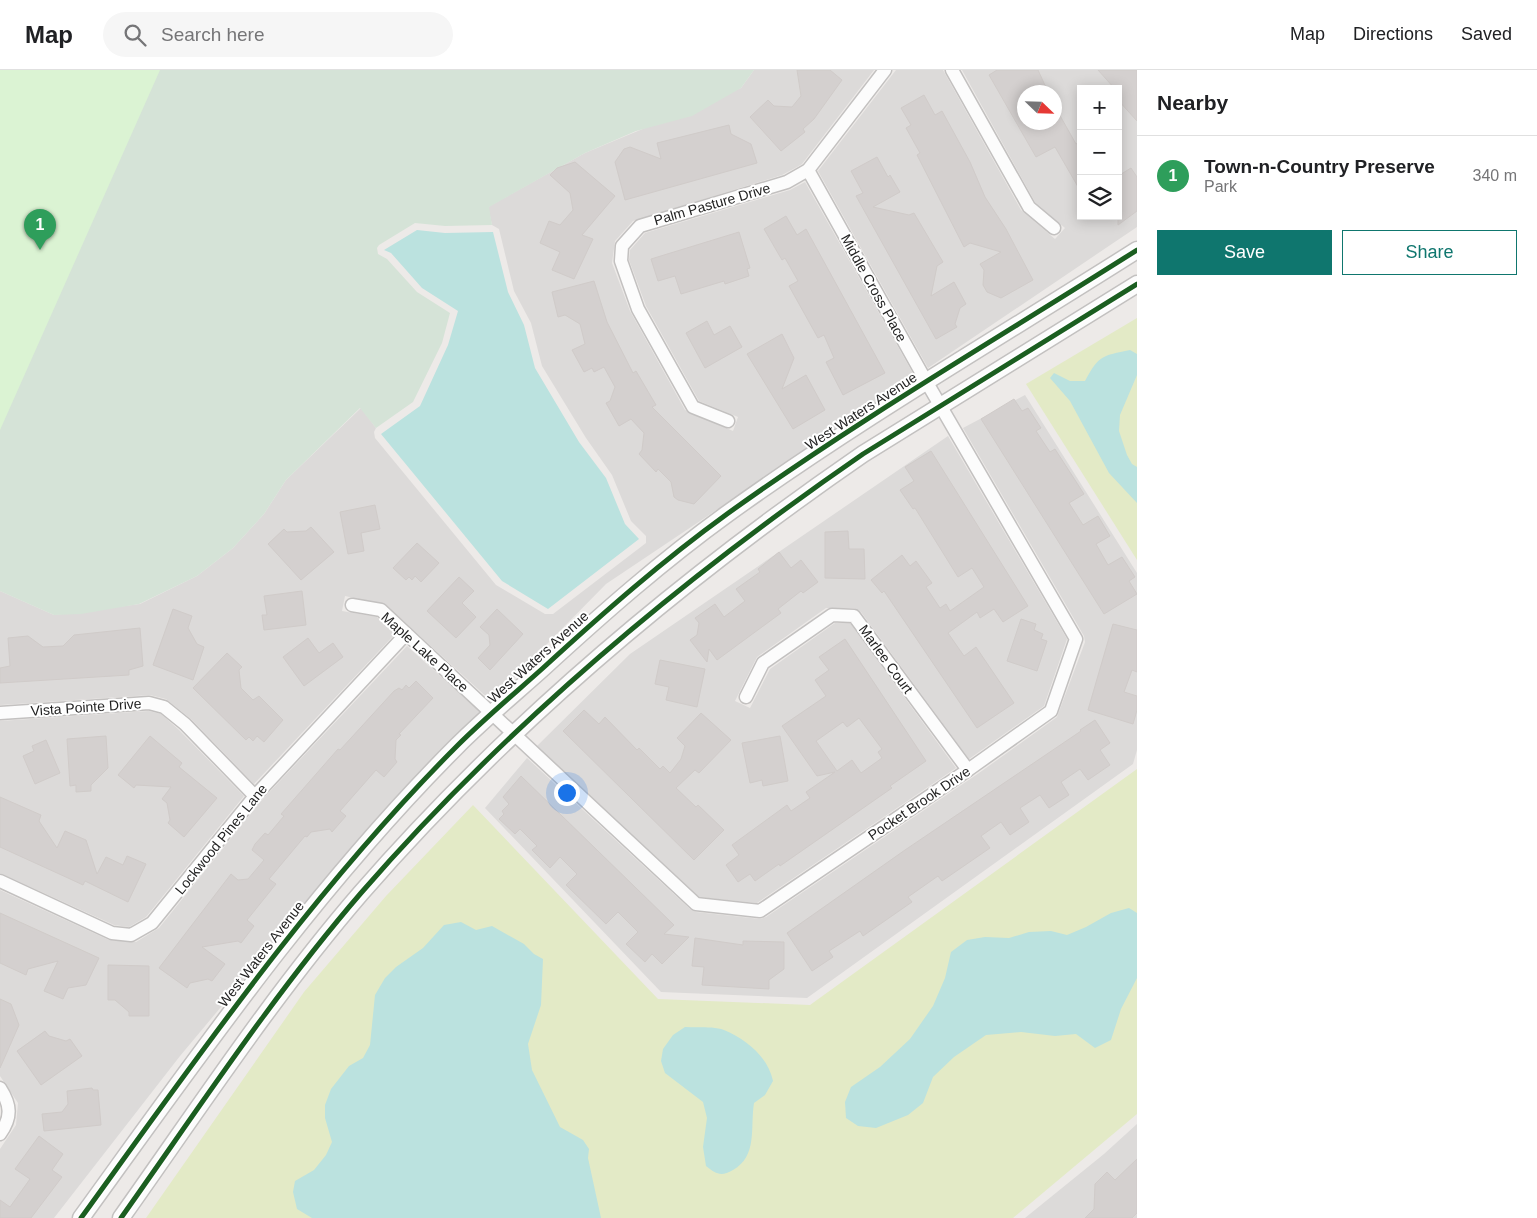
<!DOCTYPE html>
<meta charset="utf-8">
<style>
:root{--surface:#fff;--page:#f6f6f6;--text:#202124;--muted:#757577;--line:#e0e0e0;--accent:#0f766e}
body{margin:0;font-family:Arial,sans-serif;background:var(--page);color:var(--text)}
.controls{position:absolute;right:15px;top:15px;display:grid;overflow:hidden;border-radius:0px;box-shadow:0 2px 12px #0003}
.controls button{width:45px;height:45px;display:grid;place-items:center;padding:0;border:0;border-bottom:1px solid var(--line);background:var(--surface);color:var(--text);font:25px sans-serif}
.compass{position:absolute;left:1017px;top:15px;width:45px;height:45px;border-radius:50%;background:var(--surface);box-shadow:0 2px 12px #0003;rotate:113deg}
.you{position:absolute;left:566px;top:722px;width:18px;height:18px;margin:-12px;border:4px solid #fff;border-radius:50%;background:#1a73e8;box-shadow:0 0 0 8px #1a73e833}
.badge{display:grid;place-items:center;width:32px;height:32px;border-radius:50%;background:var(--accent);color:#fff;font-size:16px;font-weight:700}
.pin{position:absolute;translate:-50% -41px;filter:drop-shadow(0 1px 2px #0008)}
.pin::after{content:'';position:absolute;top:26px;width:18px;height:15px;background:inherit;clip-path:polygon(0 0,100% 0,50% 100%)}
.list{margin:0;padding:0;list-style:none}
h2{display:flex;justify-content:space-between;align-items:center;height:65px;margin:0;padding:0 20px;font-size:21px}
h2 small{font-size:16px;font-weight:400;color:var(--muted)}
.list li{display:grid;grid-template-columns:32px 1fr auto;gap:15px;align-items:center;box-sizing:border-box;height:80px;padding:0 20px;border-top:1px solid var(--line)}
.list b{display:block;font-size:19px;white-space:nowrap}
.list p{margin:0;font-size:16px;white-space:nowrap;color:var(--muted)}
.list em{font-size:16px;font-style:normal;color:var(--muted)}
.actions{display:flex;gap:10px;padding:15px 20px}
.actions a{flex:1;padding:11px 0;border:1px solid var(--accent);border-radius:0px;text-align:center;font-size:18px;color:var(--accent)}
.actions .main{background:var(--accent);color:#fff}
.icon{flex:none;width:28px;height:28px;fill:none;stroke:currentColor;stroke-width:2;stroke-linecap:round;stroke-linejoin:round}
.map{position:relative;flex:none;width:1137px;height:1148px;overflow:hidden}
header{display:flex;align-items:center;gap:30px;box-sizing:border-box;height:70px;padding:0 25px;background:var(--surface);border-bottom:1px solid var(--line)}
header strong{font-size:24px}
nav{display:flex;gap:28px;margin-inline-start:auto;font-size:18px}
.search{width:350px;height:45px;background:var(--page);display:flex;align-items:center;gap:12px;box-sizing:border-box;padding:0 18px;border-radius:28px;color:var(--muted);font-size:19px}
main{display:flex}
aside{flex:1;background:var(--surface)}
.map>svg:first-child{display:block}
.residential{fill:#dcdad9;fill-rule:evenodd}
.grass{fill:#e3eac6}
.wetland{fill:#d5e3d7}
.park{fill:#dbf3d3}
.water{fill:#bbe2df}
.building{fill:#d4d0cf;stroke:#d0cbc9;fill-rule:evenodd}
.lines{fill:none;stroke-linecap:round;stroke-linejoin:round}
.minor-casing{stroke:#c3c1c0;stroke-width:15}
.tertiary-casing{stroke:#c3c1c0;stroke-width:19}
.minor{stroke:#fcfcfc;stroke-width:12}
.tertiary{stroke:#fcfcfc;stroke-width:16}
.cycleway-casing{stroke:#fff;stroke-width:8}
.cycleway{stroke:#1b5e20;stroke-width:5}
.labels{text-anchor:middle;dominant-baseline:central;stroke-width:4;stroke-linejoin:round;paint-order:stroke}
.street-label{font-size:14px;fill:#1f1f1f;stroke:#fff}
</style>
<header>
<strong>Map</strong>
<div class="search"><svg class="icon" aria-label="search" viewBox="0 0 24 24"><circle cx="10" cy="10" r="6"/><path d="M15 15l6 6"/></svg>Search here</div>
<nav><a>Map</a><a>Directions</a><a>Saved</a></nav>
</header>
<main>
<div class="map">
<svg width="1137" height="1148" viewBox="0 0 1137 1148">
<rect width="100%" height="100%" fill="#edeae8"/>
<g class="residential">
<polygon points="754,0 874,0 802,94 797,97 782,105 633,151 615,171 612,193 630,241 685,340 733,361 738,347 699,331 646,236 629,190 630,180 645,163 790,120 805,112 915,307 606,514 491,631 386,535 345,526 342,541 377,547 395,564 254,714 191,649 166,629 150,625 0,635 0,521 54,545 140,534 197,506 233,478 264,444 286,410 361,338 376,358 374,362 375,368 496,515 545,544 553,544 646,473 646,466 631,451 612,405 586,368 542,296 531,253 514,221 499,159 492,155 488,137 585,83 741,18"/>
<path d="M896,0h47l78,140 34,29 10,-11 -30,-26 -73,-132h175v157l-209,141 -110,-197zM1081,19h37v127h-37zM1024,22h30v30h-30z"/>
<polygon points="1025,325 1137,503 1137,680 1133,694 807,928 661,922 485,738 527,688 690,839 696,842 760,849 766,847 979,703 1057,647 1085,572 1084,566 963,358"/>
<polygon points="948,366 1067,569 1044,636 969,689 861,542 854,538 826,538 757,587 735,631 750,638 770,599 835,553 850,553 956,698 757,833 699,827 537,676 630,584"/>
<polygon points="407,576 480,642 451,670 372,754 289,851 241,913 180,986 54,1148 0,1148 0,1079 16,1055 18,1033 0,1006 0,820 109,870 136,872 159,858 261,731"/>
<polygon points="149,641 161,644 179,660 244,726 146,847 129,857 114,855 0,803 0,651"/>
<polygon points="1137,1054 1137,1148 1025,1148 1104,1084"/>
</g>
<g class="grass">
<polygon points="1137,248 1137,490 1026,314"/>
<polygon points="1137,699 1137,1044 1013,1148 146,1148 304,922 386,826 473,735 658,929 810,935"/>
</g>
<polygon class="wetland" points="0,0 754,0 741,18 692,46 636,61 585,83 489,137 492,155 445,156 415,153 379,175 377,178 378,184 387,189 417,222 450,243 442,273 413,332 376,358 360,338 286,410 264,444 233,478 197,506 139,534 81,544 54,545 0,521"/>
<polygon class="park" points="0,0 160,0 0,360"/>
<g class="water">
<polygon points="417,160 445,163 493,162 508,222 524,255 535,298 579,372 606,408 625,454 639,469 548,539 502,511 381,364 420,336 448,275 458,241 422,218 391,183 384,180"/>
<path d="M1130,280l7,4v21l-17,40 -1,16 8,24 5,9 5,3v36l-28,-30 -39,-72 -20,-23 4,-5 16,8h15c14,-26 17,-25 45,-31z"/>
<polygon points="1129,838 1137,843 1137,908 1121,939 1111,970 1095,978 1076,964 1055,966 1021,962 986,965 954,987 933,1007 923,1033 908,1045 876,1058 858,1056 846,1048 845,1032 851,1017 880,997 910,969 933,936 945,908 951,882 967,870 985,867 1009,868 1029,862 1051,861 1067,865 1086,857 1111,843"/>
<polygon points="461,852 476,860 492,856 524,874 534,884 543,889 541,935 528,974 532,1000 560,1057 583,1070 589,1079 588,1088 601,1148 312,1148 297,1139 293,1122 295,1111 314,1100 326,1085 332,1072 325,1048 325,1035 331,1019 349,996 363,988 370,975 375,925 385,908 396,897 423,878 444,855"/>
<path d="M685,957c12,1 28,-1 39,3 22,9 44,27 49,51l-8,14 -11,8c-4,24 4,53 -21,67 -12,7 -17,4 -27,-4l-3,-19 4,-29 -4,-16 -38,-29 -4,-12 2,-12 10,-14z"/>
</g>
<g class="building">
<polygon points="797,0 830,0 842,10 814,49 803,59 805,62 781,81 750,47 768,30 774,36 792,37 801,26"/>
<polygon points="997,0 1038,0 1048,22 1024,22 1024,52 1054,52 1054,35 1076,74 1081,71 1081,122 1055,77 1036,87 989,5"/>
<polygon points="1098,0 1137,0 1137,51 1118,30 1118,19 1115,19"/>
<polygon points="924,25 935,45 942,41 970,92 985,127 1006,159 1033,210 1001,228 987,222 983,215 984,200 980,194 1001,182 970,173 964,177 917,85 920,83 906,58 911,55 901,38"/>
<polygon points="729,55 731,64 751,74 757,93 625,130 615,92 624,79 630,77 661,89 657,73"/>
<polygon points="877,87 888,107 890,105 900,122 873,137 909,145 914,143 943,192 937,196 931,226 954,212 966,234 960,238 955,254 957,257 936,269 856,126 863,123 851,101"/>
<polygon points="575,92 615,126 582,165 593,169 574,209 552,200 560,182 540,173 549,151 560,155 573,140 570,123 550,105 557,98"/>
<polygon points="1131,98 1137,107 1137,141 1118,155 1118,106"/>
<polygon points="786,146 797,165 806,159 885,303 843,325 826,292 834,288 824,265 818,268 789,216 798,211 785,188 782,190 764,159"/>
<polygon points="739,162 750,198 747,199 749,206 725,214 724,211 681,224 675,206 658,211 651,189"/>
<polygon points="594,211 607,252 633,303 636,301 656,335 652,337 721,406 694,434 678,430 674,427 671,412 658,399 656,402 639,384 642,380 644,363 631,349 619,356 606,333 610,331 615,317 604,297 594,302 592,298 584,302 572,280 585,274 580,254 565,245 558,247 552,222"/>
<polygon points="707,251 714,265 730,256 742,277 705,298 686,263"/>
<polygon points="782,264 794,288 782,319 806,305 825,340 793,359 747,284"/>
<polygon points="1014,329 1022,341 1028,338 1041,358 1036,361 1050,382 1055,379 1084,424 1069,433 1083,455 1098,446 1110,466 1096,474 1108,495 1122,487 1135,507 1129,511 1137,524 1104,544 981,349"/>
<polygon points="931,381 1028,536 1003,552 994,539 980,548 977,542 948,563 964,586 976,577 1014,633 977,658 884,521 882,523 871,510 902,485 910,496 916,491 932,513 926,517 940,538 946,534 950,541 984,517 972,498 958,507 915,438 913,439 900,420 914,411 905,397"/>
<polygon points="375,435 380,459 361,463 364,481 348,484 340,442"/>
<polygon points="311,457 334,482 301,510 268,474 284,459 287,462 306,461"/>
<polygon points="848,461 849,479 864,479 865,509 825,508 825,462"/>
<polygon points="417,473 439,493 421,512 415,506 412,510 409,507 406,510 393,498"/>
<polygon points="779,482 791,498 801,490 818,512 803,523 801,521 778,539 781,543 717,590 709,579 707,592 690,570 697,565 699,553 695,548 715,534 724,547 745,531 736,519 760,502 758,499"/>
<polygon points="459,507 474,521 462,533 476,547 456,568 427,541"/>
<polygon points="302,521 306,555 264,560 262,545 267,545 264,526"/>
<polygon points="173,539 192,546 188,558 197,574 204,577 193,610 153,595"/>
<polygon points="497,539 523,564 490,600 478,588 490,575 489,565 480,557"/>
<polygon points="1021,549 1036,554 1034,560 1043,564 1041,569 1047,571 1037,601 1007,591"/>
<polygon points="1113,554 1137,560 1137,602 1132,600 1124,622 1137,626 1137,640 1133,654 1088,640"/>
<polygon points="140,558 143,596 129,600 129,605 0,613 0,598 10,596 8,568 28,566 43,577 63,576 74,565"/>
<polygon points="308,568 319,583 333,573 343,587 304,616 283,587"/>
<path d="M845,569l81,122 -36,25 2,2 -13,9 -99,69 -1,-2 -24,17 -5,-7 -12,8 -12,-17 13,-10 -7,-10 55,-40 4,6 19,-13 -4,-6 29,-20 -18,4 -35,-50 44,-30 -11,-16 14,-10 -10,-13zM859,648l23,31 -4,3 4,6 -21,15 -9,-13 -15,11 -21,-30 27,-19 4,5z"/>
<polygon points="227,583 242,597 239,600 241,618 253,630 259,626 283,650 264,672 257,666 253,671 249,667 246,670 193,618"/>
<polygon points="660,590 705,599 697,637 666,630 669,617 655,614"/>
<polygon points="416,611 433,628 399,664 401,665 396,670 395,689 397,692 384,707 376,700 340,741 346,746 332,762 330,759 311,762 307,767 305,766 269,809 276,814 247,850 254,856 241,873 238,871 202,877 225,894 212,911 208,909 190,913 187,918 159,898 231,804 238,810 248,809 264,790 252,780 255,774 265,763 268,765 284,746 281,744 338,679 340,680 394,621 399,618 402,620 406,615 409,618"/>
<polygon points="584,640 599,654 605,647 637,680 639,678 660,699 663,696 670,703 681,689 685,676 677,668 701,643 731,670 699,703 695,700 676,718 696,737 698,735 724,760 694,790 563,661"/>
<polygon points="1095,650 1110,673 1100,680 1110,695 1088,710 1080,699 1061,712 1069,725 1049,738 1040,725 1020,738 1029,752 1010,765 1001,752 981,766 990,778 942,811 938,806 908,827 912,832 863,866 860,861 829,881 833,887 812,901 787,863 905,780 1081,661 1080,660"/>
<polygon points="106,666 108,698 91,715 91,721 76,722 76,715 70,716 67,669"/>
<polygon points="150,666 182,693 179,697 217,728 184,767 168,753 170,750 167,733 162,729 171,717 136,715 134,718 118,705"/>
<polygon points="780,666 788,711 763,716 762,710 750,713 742,673"/>
<polygon points="46,670 60,703 35,714 23,686 34,681 32,676"/>
<polygon points="521,706 674,855 664,864 689,867 662,894 652,884 645,892 626,874 638,862 618,842 606,854 566,815 577,804 560,787 550,798 532,780 537,776 520,759 515,764 499,749 504,744 502,741 509,734 503,727"/>
<polygon points="0,727 41,745 39,751 57,778 65,761 86,770 97,804 106,787 123,795 127,786 146,794 128,832 85,811 83,815 68,808 0,777"/>
<polygon points="0,843 99,888 86,915 68,918 63,929 44,921 58,891 28,899 26,905 0,893"/>
<polygon points="695,868 743,875 743,871 784,872 784,899 769,910 769,919 702,915 704,897 692,896"/>
<polygon points="108,895 149,896 149,946 129,946 129,942 115,930 108,930"/>
<polygon points="0,929 11,934 19,955 0,998"/>
<polygon points="45,961 49,966 66,971 70,969 82,986 41,1015 17,981"/>
<polygon points="92,1018 93,1020 98,1020 101,1055 44,1061 42,1044 62,1042 68,1034 67,1021"/>
<polygon points="39,1066 63,1084 52,1100 62,1107 31,1148 0,1148 0,1130 10,1137 30,1109 15,1099"/>
<polygon points="1137,1089 1137,1143 1132,1148 1085,1148 1094,1139 1095,1114 1107,1102 1115,1110"/>
</g>
<g class="lines">
<g class="minor-casing">
<g id="minor">
<polyline points="952,0 1029,137 1054,158"/>
<polyline points="728,351 693,337 638,239 621,191 622,176 640,156 787,112 808,100 885,0"/>
<polyline points="352,535 381,540 696,834 760,841 968,700 1051,641 1076,569 926,311 808,100"/>
<polyline points="746,627 763,593 832,545 854,546 968,700"/>
<polyline points="0,643 149,633 164,637 185,654 255,726"/>
<polyline points="0,811 112,863 131,865 152,853 255,726 406,564"/>
<path d="M0,1018c11,17 12,29 0,46"/>
</g>
</g>
<g class="tertiary-casing">
<g id="tertiary">
<path d="M81,1148c118,-163 233,-329 376,-472 27,-27 57,-52 86,-78 59,-54 119,-107 184,-154 132,-95 273,-177 410,-264"/>
<path d="M121,1148c78,-110 152,-223 240,-325 146,-168 319,-313 502,-439l274,-170"/>
</g>
</g>
<use href="#minor" class="minor"/>
<use href="#tertiary" class="tertiary"/>
<g class="cycleway-casing">
<g id="cycleway">
<path d="M81,1148c118,-163 233,-329 376,-472 27,-27 57,-52 86,-78 59,-54 119,-107 184,-154 132,-95 273,-177 410,-264"/>
<path d="M121,1148c78,-110 152,-223 240,-325 146,-168 319,-313 502,-439l274,-170"/>
</g>
</g>
<use href="#cycleway" class="cycleway"/>
</g>
<g class="labels">
<g class="street-label">
<text transform="translate(712 134) rotate(-16)">Palm Pasture Drive</text>
<text transform="translate(874 218) rotate(61)">Middle Cross Place</text>
<text transform="translate(861 341) rotate(-33)">West Waters Avenue</text>
<text transform="translate(425 582) rotate(42)">Maple Lake Place</text>
<text transform="translate(538 587) rotate(-42)">West Waters Avenue</text>
<text transform="translate(886 589) rotate(54)">Marlee Court</text>
<text transform="translate(86 637) rotate(-4)">Vista Pointe Drive</text>
<text transform="translate(919 733) rotate(-34)">Pocket Brook Drive</text>
<text transform="translate(221 769) rotate(-51)">Lockwood Pines Lane</text>
<text transform="translate(261 884) rotate(-52)">West Waters Avenue</text>
</g>
</g>
</svg>
<div class="controls">
<button>+</button>
<button>−</button>
<button><svg class="icon" aria-label="layers" viewBox="0 0 24 24"><path d="M12 4l9 5-9 5-9-5zM3 14l9 5 9-5"/></svg></button>
</div>
<svg class="compass" viewBox="-18 -18 36 36"><path d="M0-13l5 13h-10z" fill="#e53935"/><path d="M0 13l5-13h-10z" fill="#757577"/></svg>
<div class="you"></div>
<div class="pin badge" style="left:40px;top:180px;background:#2e9e5b">1</div>
</div>
<aside>
<h2>Nearby<small></small></h2>
<ul class="list">
<li><span class="badge" style="background:#2e9e5b">1</span><div><b>Town-n-Country Preserve</b><p>Park</p></div><em>340 m</em></li>
</ul>
<div class="actions"><a class="main">Save</a><a>Share</a></div>
</aside>
</main>
